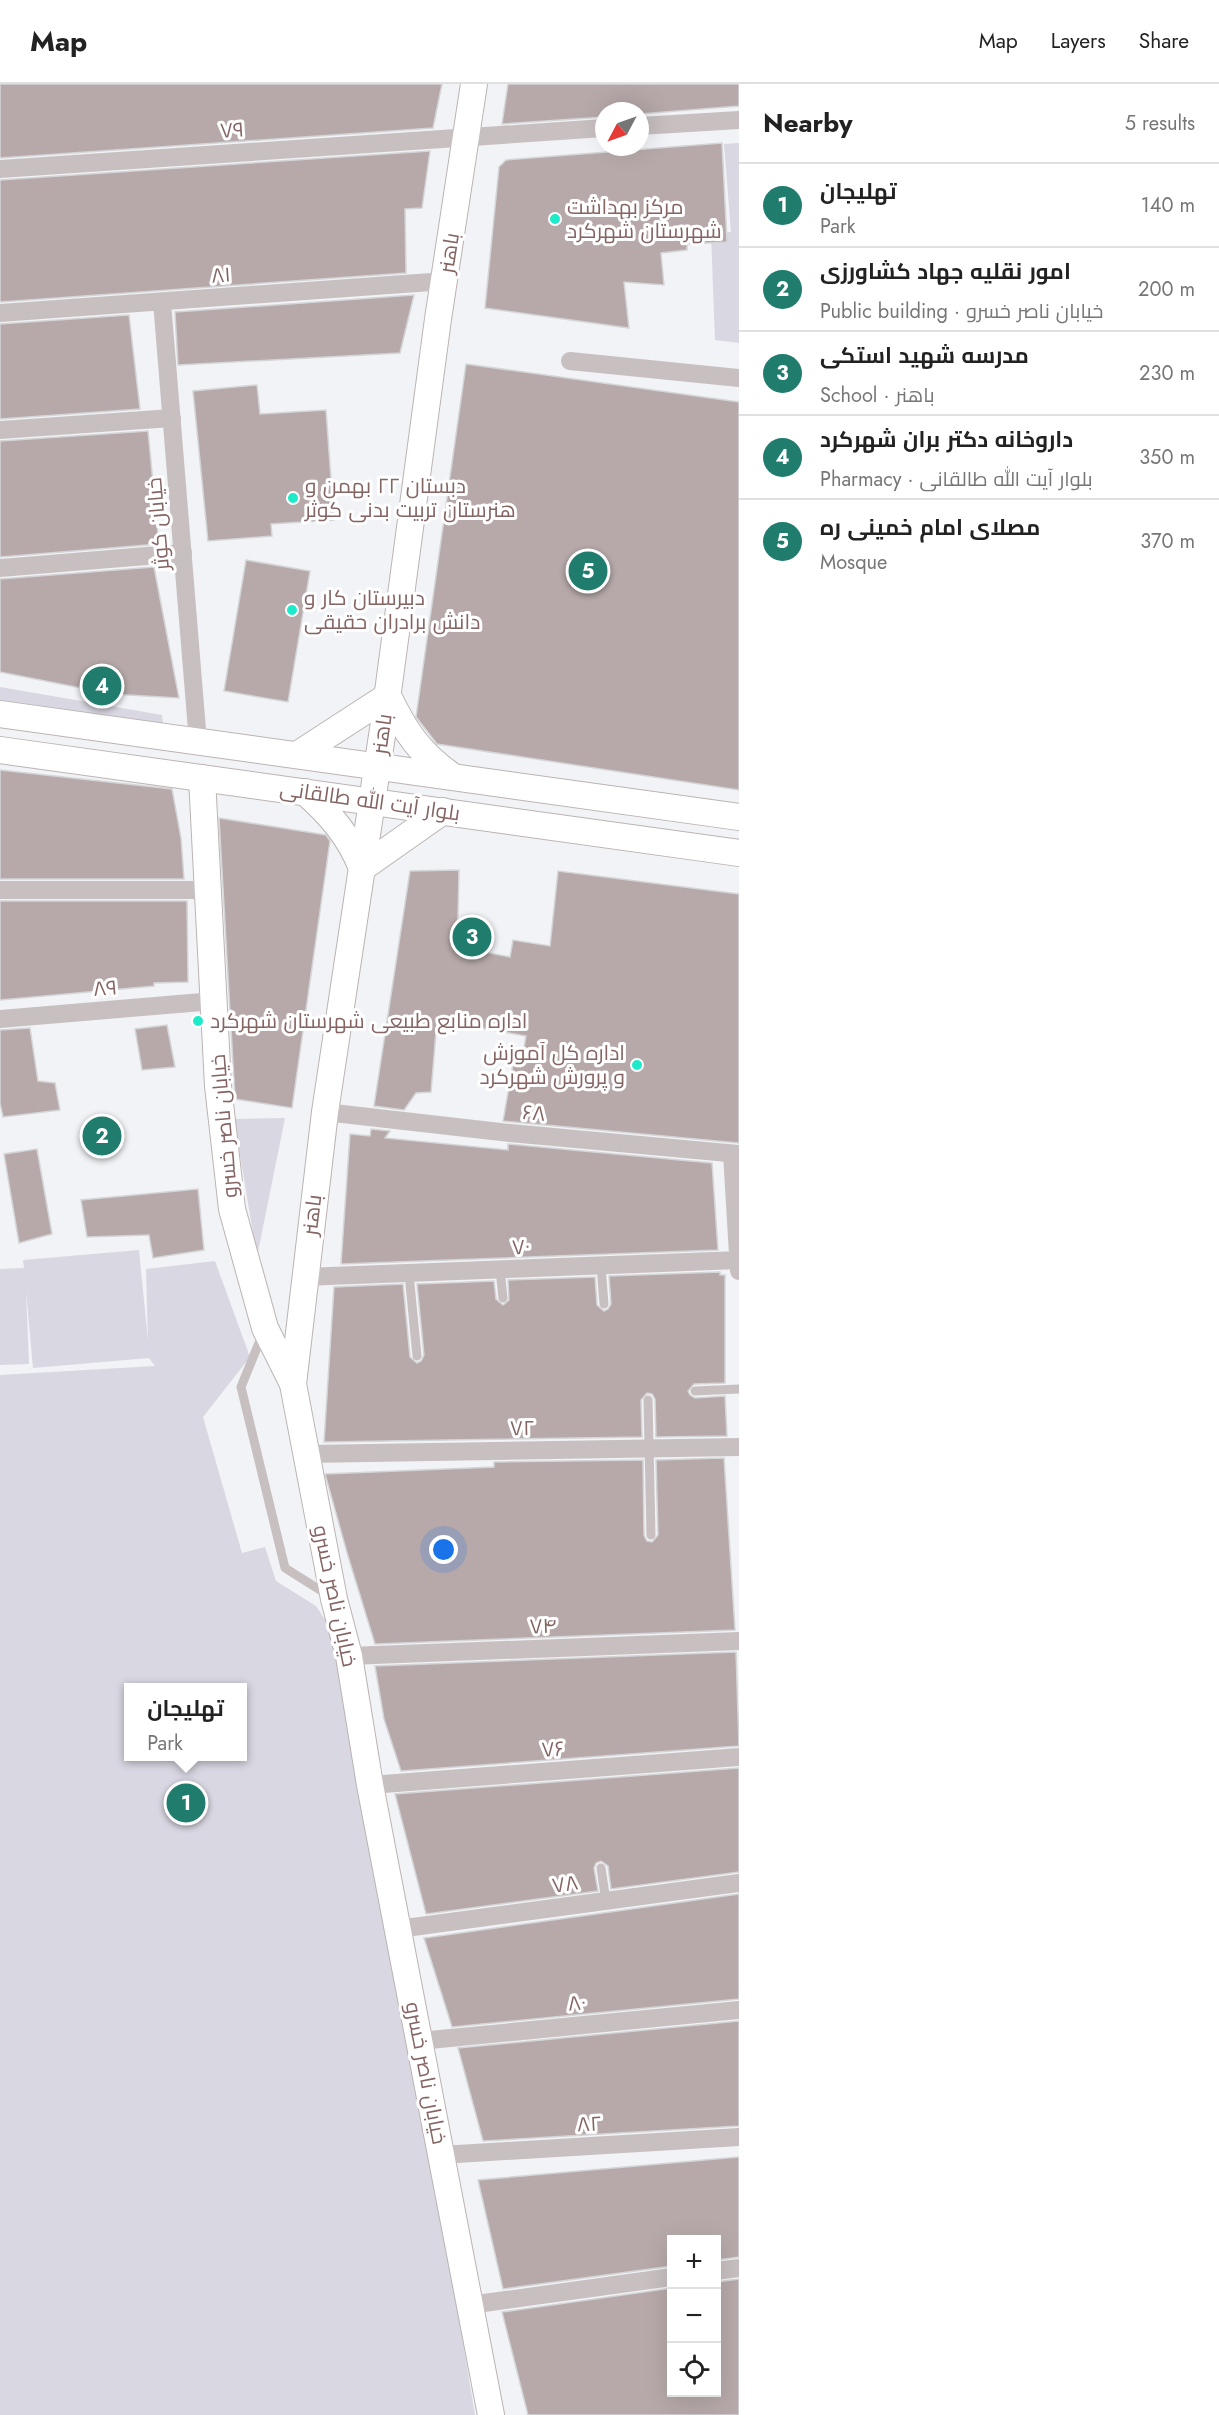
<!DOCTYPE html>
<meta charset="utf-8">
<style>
:root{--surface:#fff;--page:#f2f2f2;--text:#222;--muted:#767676;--line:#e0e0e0;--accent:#207c6d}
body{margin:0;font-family:Jost,Cairo,sans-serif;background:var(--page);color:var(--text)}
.controls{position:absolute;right:18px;bottom:18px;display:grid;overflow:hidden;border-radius:0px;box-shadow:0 6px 24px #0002}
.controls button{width:54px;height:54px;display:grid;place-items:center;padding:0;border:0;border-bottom:2px solid var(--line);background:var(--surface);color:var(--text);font:30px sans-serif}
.compass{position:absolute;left:595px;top:18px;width:54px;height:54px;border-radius:50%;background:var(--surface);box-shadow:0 6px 24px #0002;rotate:229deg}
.you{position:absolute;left:444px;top:1466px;width:21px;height:21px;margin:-15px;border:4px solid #fff;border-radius:50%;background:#1a73e8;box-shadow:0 0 0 9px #1a73e833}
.badge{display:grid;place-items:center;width:39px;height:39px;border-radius:50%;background:var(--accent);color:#fff;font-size:20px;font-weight:700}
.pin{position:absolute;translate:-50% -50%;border:3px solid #fff;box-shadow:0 2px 6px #0006}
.popup{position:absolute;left:124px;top:1599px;width:123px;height:78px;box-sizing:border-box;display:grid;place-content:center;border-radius:0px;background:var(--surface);filter:drop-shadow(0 2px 4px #0005);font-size:20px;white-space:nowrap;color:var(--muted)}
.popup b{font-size:22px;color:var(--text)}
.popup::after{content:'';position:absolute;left:50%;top:100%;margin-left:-12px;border:12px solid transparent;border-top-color:var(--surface)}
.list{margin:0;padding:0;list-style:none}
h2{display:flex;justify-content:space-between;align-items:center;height:78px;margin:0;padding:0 24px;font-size:26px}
h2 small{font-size:20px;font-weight:400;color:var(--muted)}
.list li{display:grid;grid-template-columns:39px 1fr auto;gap:18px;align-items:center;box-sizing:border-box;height:84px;padding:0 24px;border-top:2px solid var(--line)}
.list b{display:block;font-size:22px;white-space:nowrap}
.list p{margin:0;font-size:20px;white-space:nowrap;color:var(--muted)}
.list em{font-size:20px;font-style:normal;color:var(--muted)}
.icon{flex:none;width:33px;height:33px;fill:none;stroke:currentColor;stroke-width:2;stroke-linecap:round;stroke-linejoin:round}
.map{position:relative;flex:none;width:739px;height:2331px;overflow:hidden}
header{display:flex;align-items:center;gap:36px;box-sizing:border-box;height:84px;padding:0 30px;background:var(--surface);border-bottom:2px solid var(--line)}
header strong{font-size:28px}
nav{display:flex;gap:33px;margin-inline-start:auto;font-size:21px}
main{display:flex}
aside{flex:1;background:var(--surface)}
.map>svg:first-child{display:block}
.green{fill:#d9d7e2;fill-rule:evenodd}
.building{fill:#b7a9a9;stroke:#d4d5d7;stroke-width:1.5}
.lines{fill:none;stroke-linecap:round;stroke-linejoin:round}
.secondary-casing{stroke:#bcb3b2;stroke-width:28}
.lane{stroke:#c8c0c0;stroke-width:9}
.street{stroke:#c8c0c0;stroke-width:18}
.secondary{stroke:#fff;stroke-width:26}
.poi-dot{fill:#1deac8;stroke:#fff;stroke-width:2}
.labels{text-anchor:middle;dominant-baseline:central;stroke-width:6;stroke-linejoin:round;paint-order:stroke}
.street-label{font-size:21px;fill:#846563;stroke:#fff}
.poi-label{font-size:21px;fill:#846563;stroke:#fff;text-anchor:start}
</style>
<header>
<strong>Map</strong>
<nav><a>Map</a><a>Layers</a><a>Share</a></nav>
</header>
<main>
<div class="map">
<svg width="739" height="2331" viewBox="0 0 739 2331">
<rect width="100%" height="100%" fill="#f1f3f6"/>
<g class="green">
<polygon points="739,59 739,259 715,256 711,150 731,148 724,60"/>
<polygon points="0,603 162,631 164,648 0,621"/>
<polygon points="285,1034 257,1173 234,1035"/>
<path d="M139,1166l9,91 -2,-72 69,-8 35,96 -47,60 39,136 23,-6 11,34 40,25 33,50 126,759h-475v-1040l155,-9 -6,-8 -116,10 -7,-78 3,74 -29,1v-96l24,-1 -1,-8zM129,1604h114v68h-114z"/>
</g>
<g class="building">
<polygon points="0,0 442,0 433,44 0,74"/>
<polygon points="508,0 739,0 739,22 640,30 640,27 604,27 604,33 502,40"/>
<polygon points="722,59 727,158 687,160 687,166 661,169 664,201 624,198 629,244 485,224 499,83 506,76"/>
<polygon points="430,67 422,124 405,125 406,189 0,218 0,96"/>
<polygon points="414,211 400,269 178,281 175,228"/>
<polygon points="129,231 140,325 0,335 0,240"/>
<polygon points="466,280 739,318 739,706 437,660 420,638 416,633"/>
<polygon points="257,301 260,330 326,326 334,436 271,440 272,452 208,457 193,307"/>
<polygon points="148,347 159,460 0,473 0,357"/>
<polygon points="246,476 310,487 288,618 224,607"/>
<polygon points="154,483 179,614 111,610 0,588 0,495"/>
<polygon points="0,686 172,705 181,754 184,795 0,795"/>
<polygon points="219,734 326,751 330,757 292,1024 235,1015"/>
<polygon points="459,786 458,832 453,862 510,873 513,856 550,862 558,787 739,810 739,1059 503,1037 513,980 521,981 526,952 437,936 431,1008 416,1009 404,1026 374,1022 410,787"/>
<polygon points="0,817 187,817 188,898 154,899 154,902 0,916"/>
<polygon points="167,941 175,983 142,986 135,945"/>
<polygon points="30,944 38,997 55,999 60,1026 3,1033 0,1019 0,946"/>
<polygon points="371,1045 390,1047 385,1054 508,1066 508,1060 712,1079 718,1166 341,1180 350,1050 370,1052"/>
<polygon points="37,1065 52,1150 19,1159 4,1070"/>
<polygon points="198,1105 204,1166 153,1174 149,1151 87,1153 81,1116"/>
<polygon points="720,1188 720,1191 725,1191 725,1299 694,1300 688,1307 690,1311 695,1314 725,1312 727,1352 656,1353 655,1315 652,1310 647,1309 641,1316 642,1353 324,1358 334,1203 403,1200 410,1273 417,1279 421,1277 424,1271 417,1200 494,1197 496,1215 503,1221 509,1216 508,1196 595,1193 597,1221 604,1227 608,1225 611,1220 609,1192"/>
<polygon points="724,1374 735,1546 375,1560 348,1472 325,1390 494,1383 494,1378 643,1376 644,1451 647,1457 652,1458 658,1451 656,1376"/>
<polygon points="736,1568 739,1662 401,1687 384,1635 375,1582"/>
<polygon points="739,1684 739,1788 611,1805 608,1782 601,1777 596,1779 594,1784 598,1807 426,1830 395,1710"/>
<polygon points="739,1810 739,1915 452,1943 424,1854"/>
<polygon points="739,1937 739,2042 483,2057 458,1964"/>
<polygon points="739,2073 739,2173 717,2176 717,2156 672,2156 672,2182 503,2205 478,2096"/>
<polygon points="739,2195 739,2331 528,2331 502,2228 672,2204 672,2308 717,2308 717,2198"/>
</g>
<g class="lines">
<g class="secondary-casing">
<g id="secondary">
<path d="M388,612c17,35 31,57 64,80"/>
<polyline points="0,630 739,733"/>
<polyline points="0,666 739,769"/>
<polyline points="297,671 388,612"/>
<polyline points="202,694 218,1002 232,1125 265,1244 293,1300 334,1515 349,1572 370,1701 491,2331"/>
<path d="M305,708c26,23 44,44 57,76"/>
<polyline points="362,784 443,727"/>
<polyline points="293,1300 325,1028 383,645 438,235 474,0"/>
</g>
</g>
<g class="lane">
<polyline points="601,1182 604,1220"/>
<polyline points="500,1186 503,1214"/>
<polyline points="409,1190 417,1272"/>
<polyline points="263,1249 241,1303 285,1484 328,1511"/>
<polyline points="695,1307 739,1305"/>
<polyline points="648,1316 651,1451"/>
<polyline points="601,1784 606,1817"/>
</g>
<g class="street">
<polyline points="640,42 739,36"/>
<polyline points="0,85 604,44"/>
<polyline points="162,218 198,658"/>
<polyline points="0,229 445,197"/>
<polyline points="570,277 739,294"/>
<polyline points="0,346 172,334"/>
<polyline points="0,484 183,469"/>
<polyline points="0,806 209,806"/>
<polyline points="0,935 214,917"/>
<polyline points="325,1028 510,1049 739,1070"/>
<polyline points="732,1070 739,1187"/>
<polyline points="304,1193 739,1176"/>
<polyline points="306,1370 739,1363"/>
<polyline points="349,1572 739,1557"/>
<polyline points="370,1701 739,1673"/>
<polyline points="398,1845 739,1799"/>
<polyline points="419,1957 739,1926"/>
<polyline points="441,2071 739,2053"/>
<polyline points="716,2187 739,2184"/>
<polyline points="470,2221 672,2193"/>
</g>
<use href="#secondary" class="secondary"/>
</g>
<g class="poi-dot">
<circle cx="555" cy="135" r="6"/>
<circle cx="293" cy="414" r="6"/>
<circle cx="292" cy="526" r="6"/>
<circle cx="198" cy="937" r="6"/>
<circle cx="637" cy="981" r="6"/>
</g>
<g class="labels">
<g class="street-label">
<text transform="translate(232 46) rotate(-4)">۷۹</text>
<text transform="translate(449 169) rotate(-81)">باهنر</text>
<text transform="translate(221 191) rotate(-4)">۸۱</text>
<text transform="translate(158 440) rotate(-95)">خیابان کوثر</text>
<text transform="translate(382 650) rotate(-82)">باهنر</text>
<text transform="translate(370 717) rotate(8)">بلوار آیت الله طالقانی</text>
<text transform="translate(105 904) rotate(-5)">۸۹</text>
<text transform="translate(534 1029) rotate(5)">۶۸</text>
<text transform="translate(224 1042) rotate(-95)">خیابان ناصر خسرو</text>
<text transform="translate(312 1131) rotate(-83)">باهنر</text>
<text transform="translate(521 1163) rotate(-3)">۷۰</text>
<text transform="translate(522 1344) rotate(-1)">۷۲</text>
<text transform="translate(335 1512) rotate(78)">خیابان ناصر خسرو</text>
<text transform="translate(543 1542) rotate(-2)">۷۴</text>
<text transform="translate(553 1665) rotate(-4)">۷۶</text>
<text transform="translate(565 1800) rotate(-8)">۷۸</text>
<text transform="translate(577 1919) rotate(-5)">۸۰</text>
<text transform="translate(426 1989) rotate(79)">خیابان ناصر خسرو</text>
<text transform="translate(589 2040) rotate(-3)">۸۲</text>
</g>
<g class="poi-label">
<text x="567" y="123">مرکز بهداشت<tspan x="567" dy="24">شهرستان شهرکرد</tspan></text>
<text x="305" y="402">دبستان ۲۲ بهمن و<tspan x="305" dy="24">هنرستان تربیت بدنی کوثر</tspan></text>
<text x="304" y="514">دبیرستان کار و<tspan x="304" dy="24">دانش برادران حقیقی</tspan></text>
<text x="210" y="937">اداره منابع طبیعی شهرستان شهرکرد</text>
<text x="625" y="969" text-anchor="end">اداره کل آموزش<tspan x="625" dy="24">و پرورش شهرکرد</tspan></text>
</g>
</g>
</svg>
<div class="controls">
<button>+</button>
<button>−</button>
<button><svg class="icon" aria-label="locate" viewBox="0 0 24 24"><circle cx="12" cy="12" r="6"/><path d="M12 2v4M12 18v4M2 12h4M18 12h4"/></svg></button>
</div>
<svg class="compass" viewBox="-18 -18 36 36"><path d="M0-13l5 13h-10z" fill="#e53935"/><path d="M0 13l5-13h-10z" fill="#767676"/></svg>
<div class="you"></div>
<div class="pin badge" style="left:186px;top:1719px">1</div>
<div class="popup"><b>تهلیجان</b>Park</div>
<div class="pin badge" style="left:102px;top:1052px">2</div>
<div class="pin badge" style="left:472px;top:853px">3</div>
<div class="pin badge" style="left:102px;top:602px">4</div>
<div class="pin badge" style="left:588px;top:487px">5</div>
</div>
<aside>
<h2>Nearby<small>5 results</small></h2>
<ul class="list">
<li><span class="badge">1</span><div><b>تهلیجان</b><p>Park</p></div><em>140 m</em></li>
<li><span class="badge">2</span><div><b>امور نقلیه جهاد کشاورزی</b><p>Public building · خیابان ناصر خسرو</p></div><em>200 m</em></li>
<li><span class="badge">3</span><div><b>مدرسه شهید استکی</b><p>School · باهنر</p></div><em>230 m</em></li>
<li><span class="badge">4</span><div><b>داروخانه دکتر بران شهرکرد</b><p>Pharmacy · بلوار آیت الله طالقانی</p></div><em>350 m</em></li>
<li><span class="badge">5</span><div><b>مصلای امام خمینی ره</b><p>Mosque</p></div><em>370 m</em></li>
</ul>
</aside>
</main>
